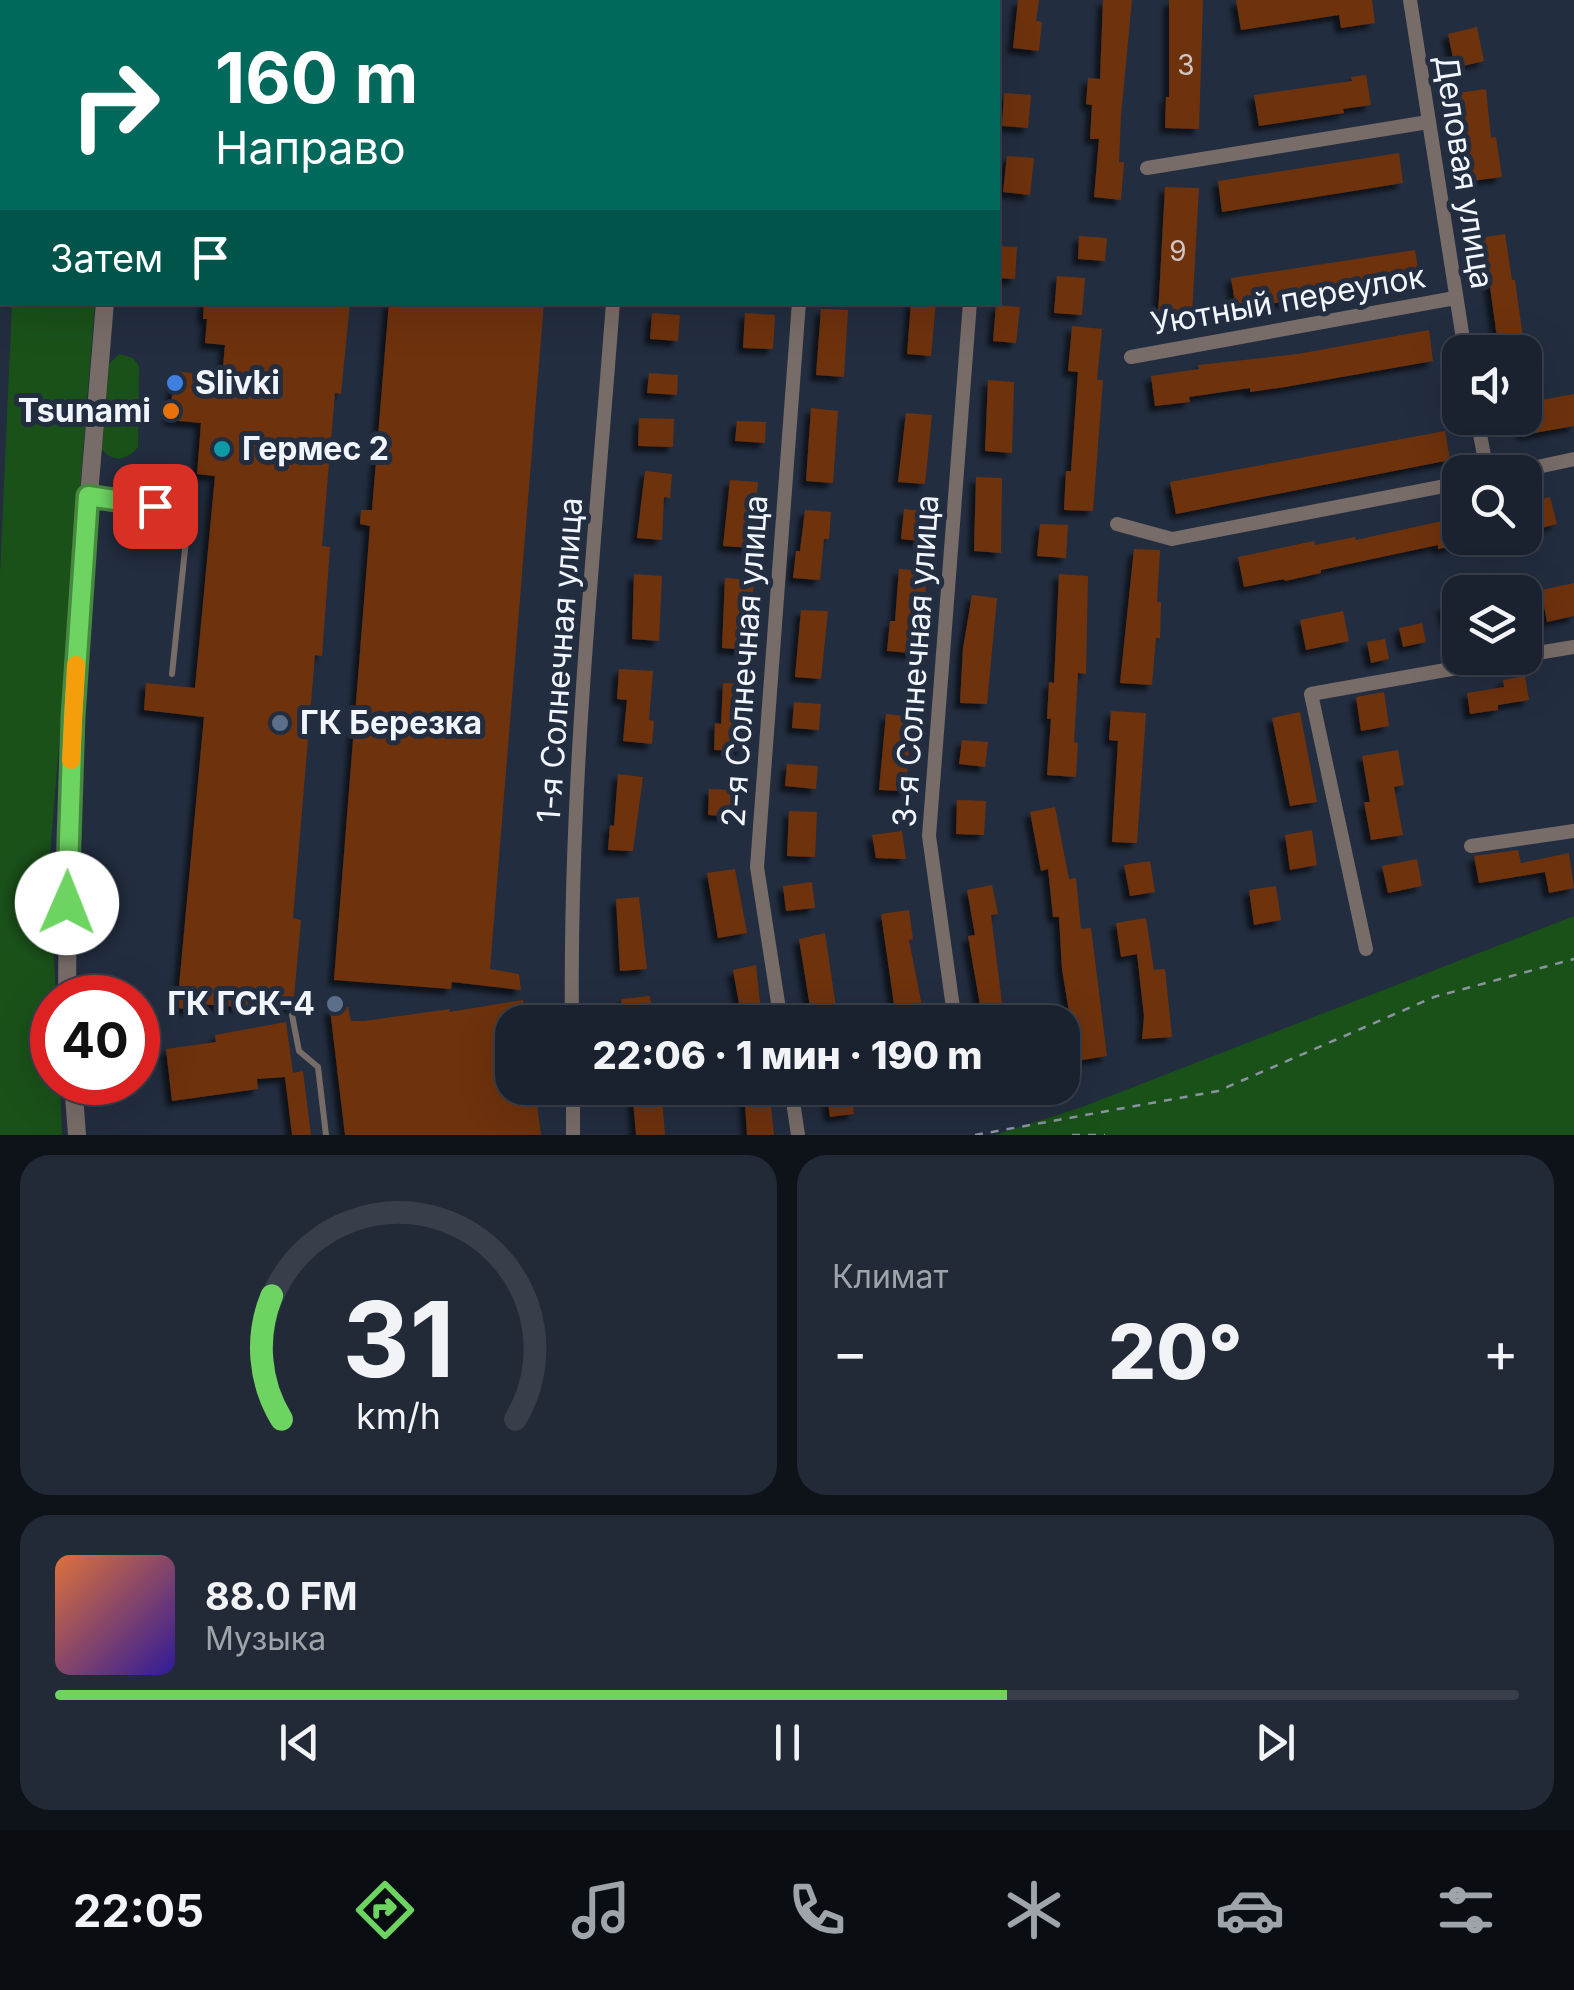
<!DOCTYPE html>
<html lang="ru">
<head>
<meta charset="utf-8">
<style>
	:root { --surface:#1a222f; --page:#232a37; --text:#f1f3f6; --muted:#9fa4aa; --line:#383f4b; --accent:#6dd361 }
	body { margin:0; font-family:Inter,sans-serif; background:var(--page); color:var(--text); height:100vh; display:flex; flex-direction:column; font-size:38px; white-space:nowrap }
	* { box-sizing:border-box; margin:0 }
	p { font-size:32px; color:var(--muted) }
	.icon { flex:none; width:55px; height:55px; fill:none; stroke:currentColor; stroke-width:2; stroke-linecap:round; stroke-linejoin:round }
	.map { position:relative; height:1135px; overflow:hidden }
	.panel { display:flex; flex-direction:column; gap:20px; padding:20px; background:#0e131a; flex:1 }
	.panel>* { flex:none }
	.guide { position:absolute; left:0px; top:0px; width:1000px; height:305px; box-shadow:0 10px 40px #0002,0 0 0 2px var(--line); background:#00695c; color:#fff; overflow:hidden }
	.controls { position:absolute; left:1442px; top:335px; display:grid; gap:20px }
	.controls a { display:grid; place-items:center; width:100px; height:100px; border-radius:20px; background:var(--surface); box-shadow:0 10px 40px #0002,0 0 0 2px var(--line); font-size:50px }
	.speed { position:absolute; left:30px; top:975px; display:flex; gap:20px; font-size:50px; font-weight:700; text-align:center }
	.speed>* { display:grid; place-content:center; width:130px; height:130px; border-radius:50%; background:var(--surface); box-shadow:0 10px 40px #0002,0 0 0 2px var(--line); line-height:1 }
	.speed .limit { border:15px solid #d22; background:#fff; color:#111 }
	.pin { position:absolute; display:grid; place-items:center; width:85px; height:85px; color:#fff; margin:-42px; border-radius:20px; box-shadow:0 5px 15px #0006 }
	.me { position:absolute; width:110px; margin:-55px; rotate:1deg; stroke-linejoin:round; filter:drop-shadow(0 0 8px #0008) }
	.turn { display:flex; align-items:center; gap:35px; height:210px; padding:0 50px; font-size:45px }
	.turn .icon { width:130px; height:130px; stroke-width:2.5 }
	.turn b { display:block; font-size:70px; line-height:85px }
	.then { display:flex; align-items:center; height:95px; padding:0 50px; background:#0003; gap:20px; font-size:38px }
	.big { font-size:75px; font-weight:800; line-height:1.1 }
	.panel .widget { flex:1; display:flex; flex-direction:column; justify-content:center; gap:15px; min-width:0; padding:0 35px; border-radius:30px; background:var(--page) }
	.panel .dial { align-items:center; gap:0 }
	.dial svg { height:260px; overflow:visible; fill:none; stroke:var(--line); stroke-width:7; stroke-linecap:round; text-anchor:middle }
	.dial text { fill:var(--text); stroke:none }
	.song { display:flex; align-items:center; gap:30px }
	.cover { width:120px; height:120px; border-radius:15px; background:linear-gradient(135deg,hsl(20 70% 55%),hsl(250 70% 35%)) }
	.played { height:10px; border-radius:5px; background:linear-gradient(90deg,var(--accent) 65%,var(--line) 65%) }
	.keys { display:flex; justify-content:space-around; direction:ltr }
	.heat { display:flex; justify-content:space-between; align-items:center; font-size:55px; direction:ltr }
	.panel .tiles { flex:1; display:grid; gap:20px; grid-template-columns:1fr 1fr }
	.widget:last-child { grid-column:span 2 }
	.trip { position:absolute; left:495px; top:1005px; width:585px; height:100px; border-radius:30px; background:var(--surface); box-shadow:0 10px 40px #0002,0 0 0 2px var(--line); font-weight:800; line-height:100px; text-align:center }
	.dock { display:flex; height:160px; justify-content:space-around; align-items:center; background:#0a0e13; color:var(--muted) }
	.dock .icon { width:70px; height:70px }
	.dock .current { color:var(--accent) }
	.dock b { font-size:45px; color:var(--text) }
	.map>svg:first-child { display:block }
	.green { fill:#1a5119 }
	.building { fill:#6e320f; filter:url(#shadow) }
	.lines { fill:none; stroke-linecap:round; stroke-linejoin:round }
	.path { stroke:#8b93a0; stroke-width:2.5; stroke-dasharray:8 8; stroke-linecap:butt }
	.service { stroke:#786c68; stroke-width:6 }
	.minor { stroke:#786c68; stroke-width:14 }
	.tertiary { stroke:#786c68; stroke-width:18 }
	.route-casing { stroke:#47893f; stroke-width:25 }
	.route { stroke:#6dd361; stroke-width:18 }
	.slow { stroke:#f59e0b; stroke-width:18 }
	.shop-dot { fill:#3f7fe0; stroke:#222d3f; stroke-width:4 }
	.food-dot { fill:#e8710a; stroke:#222d3f; stroke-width:4 }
	.culture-dot { fill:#0f9aa8; stroke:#222d3f; stroke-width:4 }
	.service-dot { fill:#5c6f8a; stroke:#222d3f; stroke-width:4 }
	.labels { text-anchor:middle; stroke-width:10; stroke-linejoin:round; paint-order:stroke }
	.number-label { font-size:28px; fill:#d0c4c2 }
	.street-label { font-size:32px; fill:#f1f5fd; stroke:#222d3f }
	.poi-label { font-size:32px; font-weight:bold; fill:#f1f5fd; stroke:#222d3f; text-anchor:start }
</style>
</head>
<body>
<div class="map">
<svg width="1574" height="1135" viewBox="0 0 1574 1135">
	<defs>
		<filter id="shadow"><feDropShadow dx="-5.5" dy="5.5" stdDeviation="2.5" flood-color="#0009"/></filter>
	</defs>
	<rect width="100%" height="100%" fill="#222d3f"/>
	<!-- green -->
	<path class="green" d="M 12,303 L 95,303 L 49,867 L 56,997 L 52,998 L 52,1082 L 60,1083 L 62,1135 L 0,1135 L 0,575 Z
		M 119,354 L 133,358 L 139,366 L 138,447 C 128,460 114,463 102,450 L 109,364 Z
		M 1574,916 L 1574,1135 L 995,1135 L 1082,1107 Z"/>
	<!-- building -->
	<path class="building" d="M 1018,0 L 1039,0 L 1036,21 L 1042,22 L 1039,51 L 1013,48 Z
		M 1103,0 L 1132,0 L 1121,115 L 1119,162 L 1124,162 L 1121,200 L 1094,197 L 1099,139 L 1090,139 L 1092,105 L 1086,104 L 1088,78 L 1100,79 Z
		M 1169,0 L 1203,0 L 1199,129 L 1165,128 L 1166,97 L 1169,97 Z
		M 1236,0 L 1372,0 L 1375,23 L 1341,28 L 1339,15 L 1241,30 Z
		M 1477,27 L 1484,61 L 1455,68 L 1448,34 Z
		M 1366,75 L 1371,105 L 1343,109 L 1344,113 L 1259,126 L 1254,95 L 1352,81 L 1351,77 Z
		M 1486,89 L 1491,138 L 1496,137 L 1502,177 L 1464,182 L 1457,93 Z
		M 1004,93 L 1031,95 L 1028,128 L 1002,126 Z
		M 1399,153 L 1403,183 L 1222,212 L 1218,181 Z
		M 1007,156 L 1034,158 L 1030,195 L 1003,192 Z
		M 1165,187 L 1199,188 L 1192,316 L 1158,316 Z
		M 1505,234 L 1512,280 L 1515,280 L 1525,352 L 1499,352 L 1487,265 L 1484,265 L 1480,238 Z
		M 1079,236 L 1107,238 L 1105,261 L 1078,259 Z
		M 998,246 L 1017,247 L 1015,279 L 998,278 Z
		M 1415,250 L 1420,281 L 1236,309 L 1231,278 Z
		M 1057,276 L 1085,278 L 1082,315 L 1054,313 Z
		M 204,302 L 350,302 L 341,394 L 335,393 L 322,546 L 330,547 L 322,656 L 315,655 L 293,918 L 301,920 L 293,1008 L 286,1008 L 286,1010 L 197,1004 L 196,1010 L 177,1008 L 204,717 L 144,710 L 146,683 L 195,688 L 215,476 L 197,474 L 201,423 L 169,420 L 175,371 L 222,377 L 225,345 L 205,343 L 207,319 L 203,319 Z
		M 389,302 L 544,302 L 490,969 L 519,974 L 521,990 L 452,982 L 451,989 L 334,980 L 370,526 L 360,524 L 361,510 L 372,510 Z
		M 911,302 L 936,302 L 931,356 L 907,354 Z
		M 996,305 L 1020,307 L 1016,343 L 993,341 Z
		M 821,309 L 848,310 L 844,377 L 816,375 Z
		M 652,313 L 680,315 L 678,341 L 650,339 Z
		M 745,313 L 775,315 L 773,349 L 743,348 Z
		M 1072,326 L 1102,329 L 1097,380 L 1103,380 L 1093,511 L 1064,510 L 1066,471 L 1071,471 L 1078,372 L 1068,371 Z
		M 1429,330 L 1433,361 L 1285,387 L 1250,392 L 1250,388 L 1189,397 L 1190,402 L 1155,406 L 1151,376 L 1199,369 L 1198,365 L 1298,354 Z
		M 649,373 L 678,375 L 677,395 L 647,393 Z
		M 988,380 L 1014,382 L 1012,453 L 985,451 Z
		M 1574,394 L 1574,426 L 1523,435 L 1520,418 L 1525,418 L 1525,403 Z
		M 811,408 L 838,411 L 833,483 L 806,481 Z
		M 906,413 L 932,415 L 925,484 L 898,482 Z
		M 639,418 L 674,419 L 673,447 L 638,446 Z
		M 737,421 L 766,422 L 765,443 L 735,441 Z
		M 1445,431 L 1450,460 L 1176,514 L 1170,482 Z
		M 645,471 L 672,474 L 670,498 L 664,497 L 662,540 L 637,538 Z
		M 976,477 L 1002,478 L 1001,553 L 974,551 Z
		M 730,480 L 758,482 L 752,548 L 723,546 Z
		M 1550,497 L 1557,524 L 1534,530 L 1527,502 Z
		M 904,509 L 931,512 L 928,542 L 901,539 Z
		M 805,510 L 831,512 L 829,539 L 824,539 L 820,580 L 793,578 L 796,551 L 800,551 Z
		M 1460,517 L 1460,545 L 1438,549 L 1438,545 L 1321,570 L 1321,573 L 1285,581 L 1284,579 L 1244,587 L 1238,557 L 1314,541 L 1315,545 L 1355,537 L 1356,540 Z
		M 1040,524 L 1068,525 L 1066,558 L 1037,556 Z
		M 1134,549 L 1160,550 L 1157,602 L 1161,602 L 1160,638 L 1156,638 L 1152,685 L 1120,683 Z
		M 899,569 L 927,571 L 921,654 L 887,651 L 890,621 L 895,621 Z
		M 634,574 L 662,576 L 659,641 L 632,639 Z
		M 1059,574 L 1088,576 L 1086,674 L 1078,673 L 1074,742 L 1078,743 L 1076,777 L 1047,775 L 1051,719 L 1047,719 L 1049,682 L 1054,683 Z
		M 725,578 L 754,580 L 750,650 L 722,648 Z
		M 1574,583 L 1574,616 L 1547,622 L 1541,590 Z
		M 972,595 L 997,598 L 987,704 L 960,703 L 963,648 Z
		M 1460,603 L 1460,622 L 1446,625 L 1442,606 Z
		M 801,610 L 828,611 L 821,679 L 795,677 Z
		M 1343,611 L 1349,641 L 1306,650 L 1300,620 Z
		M 1422,623 L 1426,642 L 1403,647 L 1399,628 Z
		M 1385,639 L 1389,659 L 1371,663 L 1367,642 Z
		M 619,669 L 653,671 L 649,720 L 654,721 L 652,744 L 623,741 L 627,700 L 617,699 Z
		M 1525,676 L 1529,700 L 1498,705 L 1498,710 L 1470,714 L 1467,693 L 1504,687 L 1503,680 Z
		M 723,683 L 750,684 L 749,711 L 743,710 L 742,751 L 714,750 L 715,723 L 721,724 Z
		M 1384,692 L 1389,726 L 1361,731 L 1356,697 Z
		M 794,702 L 821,704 L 819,730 L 792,728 Z
		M 1111,711 L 1146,713 L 1137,843 L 1112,842 L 1118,741 L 1109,740 Z
		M 1300,712 L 1317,802 L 1290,806 L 1272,718 Z
		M 886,714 L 911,717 L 906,791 L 879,790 Z
		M 962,740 L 988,742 L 985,767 L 959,764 Z
		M 1398,750 L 1404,785 L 1394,787 L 1403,835 L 1371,840 L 1364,802 L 1370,802 L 1362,756 Z
		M 787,764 L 818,766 L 816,789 L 785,786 Z
		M 618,774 L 643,777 L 633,851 L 608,850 L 610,825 L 614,826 Z
		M 709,789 L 737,790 L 736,817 L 708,815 Z
		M 957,800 L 986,801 L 984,835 L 956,834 Z
		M 1055,807 L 1069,879 L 1076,878 L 1081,929 L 1091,928 L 1107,1056 L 1077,1061 L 1062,969 L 1059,917 L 1053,917 L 1048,869 L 1041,871 L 1030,812 Z
		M 789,811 L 817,812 L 815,857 L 787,856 Z
		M 1312,830 L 1317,865 L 1290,870 L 1285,835 Z
		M 902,831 L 906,859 L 876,858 L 872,835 Z
		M 1518,850 L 1521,863 L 1569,853 L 1574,888 L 1549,893 L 1545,872 L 1479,883 L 1474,856 Z
		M 1417,859 L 1422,886 L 1388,893 L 1382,866 Z
		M 1150,861 L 1155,892 L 1130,896 L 1124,865 Z
		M 735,869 L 747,933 L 718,938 L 707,873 Z
		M 812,882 L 815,908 L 786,911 L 783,886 Z
		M 992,885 L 998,914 L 991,915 L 1004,1019 L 983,1022 L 968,936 L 975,935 L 967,890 Z
		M 1276,886 L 1281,920 L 1254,925 L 1249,890 Z
		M 639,897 L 647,969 L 620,971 L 616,899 Z
		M 909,910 L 913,939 L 909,940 L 922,1006 L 926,1005 L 930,1022 L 897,1022 L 895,1011 L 881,914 Z
		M 1146,918 L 1154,970 L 1165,969 L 1172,1037 L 1142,1039 L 1144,1016 L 1137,954 L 1121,957 L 1116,923 Z
		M 825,933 L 837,1014 L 812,1019 L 799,939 Z
		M 756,965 L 762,1022 L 731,1022 L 729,1011 L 740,1009 L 733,970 Z
		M 650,996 L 653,1020 L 624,1022 L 621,999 Z
		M 523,1000 L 526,1022 L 512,1022 L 512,1088 L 535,1088 L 541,1135 L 345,1135 L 330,1009 L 348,1007 L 351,1021 L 364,1021 L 450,1009 L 449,1012 Z
		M 286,1022 L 293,1073 L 303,1071 L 311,1135 L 292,1135 L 285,1077 L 257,1079 L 258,1089 L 172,1101 L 166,1049 L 216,1042 L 215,1035 Z
		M 744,1088 L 769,1088 L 774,1135 L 747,1135 Z
		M 851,1091 L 854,1114 L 830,1117 L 827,1095 Z
		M 662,1099 L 665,1135 L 636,1135 L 633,1100 Z"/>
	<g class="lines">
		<!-- path -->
		<path class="path" d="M 975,1135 L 1218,1091 L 1434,997 L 1574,959
			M 1072,1135 L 1105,1135"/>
		<!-- service -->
		<path class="service" d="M 90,497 L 189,511 L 172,674
			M 292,1015 L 299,1051 L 318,1067 L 326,1135"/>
		<!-- minor -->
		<path class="minor" d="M 615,0 L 615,2
			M 1410,0 L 1465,352
			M 23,2 L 24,0
			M 821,2 L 821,0
			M 994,2 L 994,0
			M 1147,168 L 1428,122
			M 0,229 L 2,194
			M 1131,357 L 1455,298
			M 1477,418 L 1487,472
			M 1514,472 L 1574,459
			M 1117,524 L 1172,539 L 1460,483
			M 1525,655 L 1574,647
			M 1471,846 L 1574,831
			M 1366,949 L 1311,694 L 1513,658
			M 572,1022 C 569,782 595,542 613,302
			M 781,1022 L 757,867 L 799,302
			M 955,1022 L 929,836 L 970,302
			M 573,1088 L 573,1135
			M 791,1088 L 798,1135
			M 964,1088 L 966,1096"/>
		<!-- tertiary -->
		<path class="tertiary" d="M 134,2 L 134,0
			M 67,998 L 68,868 L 76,652 L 105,302
			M 73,1082 L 77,1135"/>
	</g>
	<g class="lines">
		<defs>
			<path id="route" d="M 67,903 L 73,717 L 88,496 L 155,506"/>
		</defs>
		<!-- route casing -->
		<use href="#route" class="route-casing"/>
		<!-- route -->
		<use href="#route" class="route"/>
		<!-- slow -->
		<path class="slow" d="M 71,760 L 76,665"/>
	</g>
	<!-- markers -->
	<circle class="shop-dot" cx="175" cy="383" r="10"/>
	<circle class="food-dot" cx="171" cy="411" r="10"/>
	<circle class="culture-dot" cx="222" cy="449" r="10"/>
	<g class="service-dot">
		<circle cx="280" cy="723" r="10"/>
		<circle cx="335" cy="1004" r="10"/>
	</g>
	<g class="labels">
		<!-- number labels -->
		<g class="number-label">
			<text x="1186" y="75">3</text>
			<text x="1178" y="261">9</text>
		</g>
		<!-- street labels -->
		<g class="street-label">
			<text transform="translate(1464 172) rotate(81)" y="11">Деловая улица</text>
			<text transform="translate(1288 300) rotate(-10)" y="11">Уютный переулок</text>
			<text transform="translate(560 660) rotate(-86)" y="11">1-я Солнечная улица</text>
			<text transform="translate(745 661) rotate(-86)" y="11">2-я Солнечная улица</text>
			<text transform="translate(916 661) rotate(-86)" y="11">3-я Солнечная улица</text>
		</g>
		<!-- poi labels -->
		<g class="poi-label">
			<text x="195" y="394">Slivki</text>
			<text x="151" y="422" text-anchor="end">Tsunami</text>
			<text x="242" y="460">Гермес 2</text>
			<text x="300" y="734">ГК Березка</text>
			<text x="315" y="1015" text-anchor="end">ГК ГСК-4</text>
		</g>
	</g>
</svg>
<div class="controls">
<a><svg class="icon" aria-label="sound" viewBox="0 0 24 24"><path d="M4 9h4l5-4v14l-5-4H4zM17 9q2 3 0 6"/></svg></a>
<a><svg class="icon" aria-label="search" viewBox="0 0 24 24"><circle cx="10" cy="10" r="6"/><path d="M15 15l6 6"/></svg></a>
<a><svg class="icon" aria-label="layers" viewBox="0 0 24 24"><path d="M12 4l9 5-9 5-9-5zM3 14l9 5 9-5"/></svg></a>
</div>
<div class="speed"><div class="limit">40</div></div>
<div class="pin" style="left:155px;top:506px;background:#d93025"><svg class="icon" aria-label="arrive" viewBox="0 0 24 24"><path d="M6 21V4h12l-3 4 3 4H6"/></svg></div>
<svg class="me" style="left:67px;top:903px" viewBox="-20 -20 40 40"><circle r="19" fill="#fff"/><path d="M0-13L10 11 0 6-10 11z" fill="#6dd361"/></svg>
<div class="trip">22:06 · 1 мин · 190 m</div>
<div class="guide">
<div class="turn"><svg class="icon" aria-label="right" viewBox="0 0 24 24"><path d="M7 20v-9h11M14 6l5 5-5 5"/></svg><div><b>160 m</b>Направо</div></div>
<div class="then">Затем<svg class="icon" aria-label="arrive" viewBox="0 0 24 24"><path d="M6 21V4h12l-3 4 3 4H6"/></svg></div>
</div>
</div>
<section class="panel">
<div class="tiles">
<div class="widget dial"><svg viewBox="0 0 100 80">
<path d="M14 69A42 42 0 1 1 86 69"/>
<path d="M14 69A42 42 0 0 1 11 31" stroke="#6dd361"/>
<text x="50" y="56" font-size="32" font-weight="700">31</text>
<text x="50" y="72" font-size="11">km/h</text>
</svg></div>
<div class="widget"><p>Климат</p>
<div class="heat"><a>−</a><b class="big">20°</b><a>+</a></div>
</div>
<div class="widget">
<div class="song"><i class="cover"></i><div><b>88.0 FM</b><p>Музыка</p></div></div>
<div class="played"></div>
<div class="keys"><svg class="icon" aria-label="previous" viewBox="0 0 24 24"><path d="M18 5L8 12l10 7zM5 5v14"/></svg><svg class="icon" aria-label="pause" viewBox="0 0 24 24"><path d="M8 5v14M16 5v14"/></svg><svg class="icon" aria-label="next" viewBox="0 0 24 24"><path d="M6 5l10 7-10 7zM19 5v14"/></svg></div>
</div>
</div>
</section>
<nav class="dock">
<b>22:05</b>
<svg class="icon current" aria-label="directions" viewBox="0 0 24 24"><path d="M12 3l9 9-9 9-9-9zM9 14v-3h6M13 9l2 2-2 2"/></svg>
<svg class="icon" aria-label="music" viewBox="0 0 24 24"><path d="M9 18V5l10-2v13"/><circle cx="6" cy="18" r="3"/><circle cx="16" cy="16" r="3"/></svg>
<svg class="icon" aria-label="phone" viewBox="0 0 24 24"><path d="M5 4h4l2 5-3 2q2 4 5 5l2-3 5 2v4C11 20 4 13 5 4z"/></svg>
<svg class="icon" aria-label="climate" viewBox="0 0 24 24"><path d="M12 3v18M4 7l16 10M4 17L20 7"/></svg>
<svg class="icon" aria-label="car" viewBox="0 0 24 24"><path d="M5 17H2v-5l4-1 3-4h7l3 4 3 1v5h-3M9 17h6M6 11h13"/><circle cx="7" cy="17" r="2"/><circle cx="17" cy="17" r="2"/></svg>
<svg class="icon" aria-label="filters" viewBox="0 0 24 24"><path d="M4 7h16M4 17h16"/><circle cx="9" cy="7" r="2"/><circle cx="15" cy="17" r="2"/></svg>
</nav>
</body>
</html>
